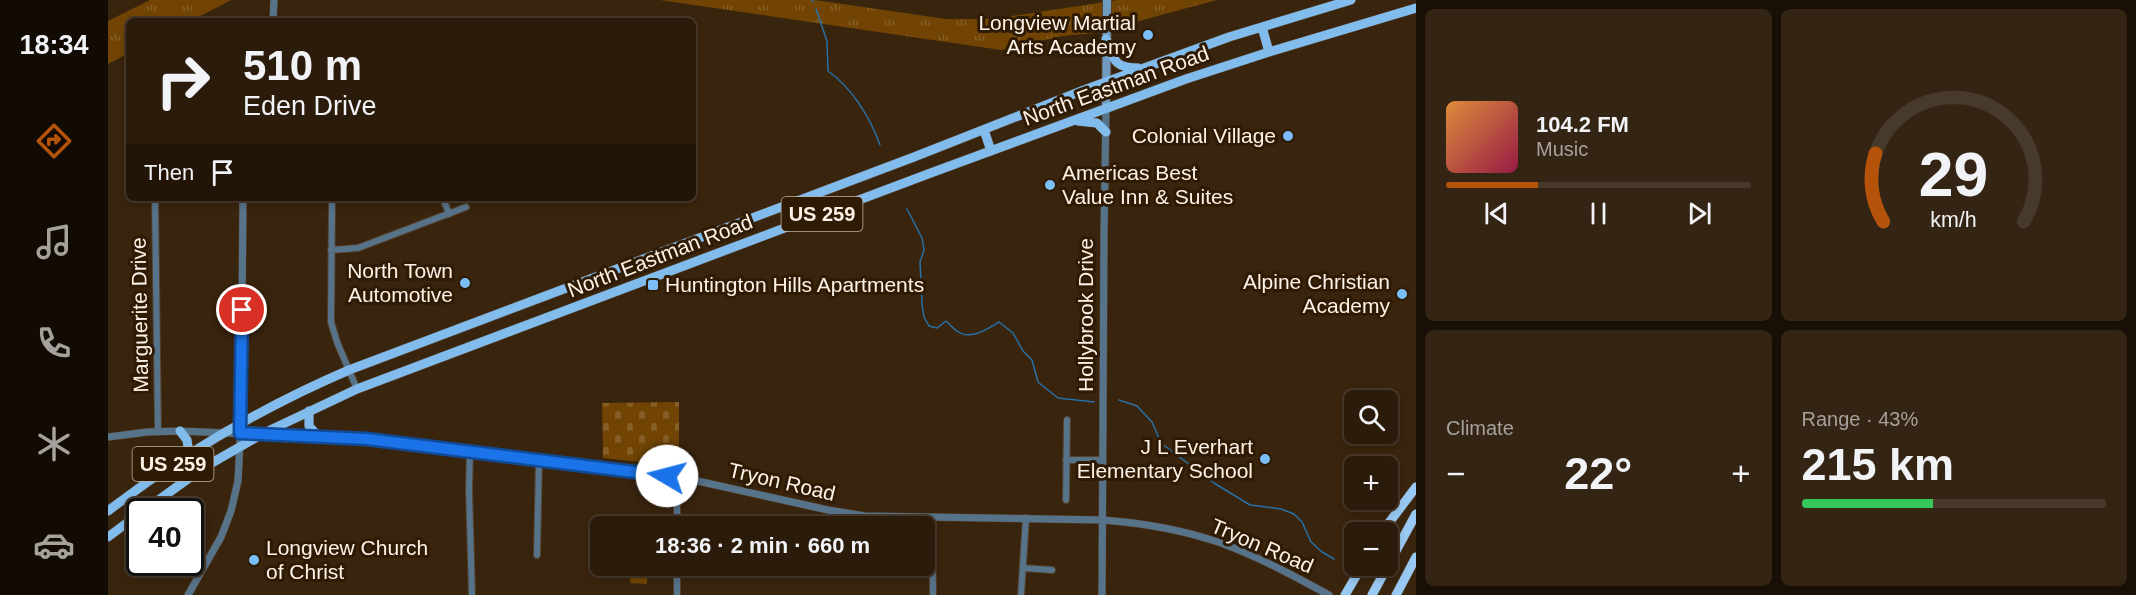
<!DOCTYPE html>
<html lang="en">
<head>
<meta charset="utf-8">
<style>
	:root { --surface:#2b1b0a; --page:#332413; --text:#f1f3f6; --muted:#a6a19c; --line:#47392b; --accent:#b45309 }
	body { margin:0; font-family:Arial,sans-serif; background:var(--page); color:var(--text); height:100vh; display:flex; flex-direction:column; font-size:22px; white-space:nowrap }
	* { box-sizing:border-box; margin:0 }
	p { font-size:20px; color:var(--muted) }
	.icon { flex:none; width:33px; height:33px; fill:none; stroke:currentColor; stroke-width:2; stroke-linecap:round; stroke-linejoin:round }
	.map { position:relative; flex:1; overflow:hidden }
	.sheet { display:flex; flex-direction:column; gap:9px; padding:9px; background:#180f06; width:720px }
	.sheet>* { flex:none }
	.hud { position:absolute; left:18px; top:18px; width:570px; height:183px; border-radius:9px; box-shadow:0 3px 9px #0003,0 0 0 2px var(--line); background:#2b1b0a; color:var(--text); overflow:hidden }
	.fabs { position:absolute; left:1236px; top:390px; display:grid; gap:12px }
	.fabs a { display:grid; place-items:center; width:54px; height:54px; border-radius:9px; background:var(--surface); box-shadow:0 3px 9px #0003,0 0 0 2px var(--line); font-size:30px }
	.speed { position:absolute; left:18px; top:498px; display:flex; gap:12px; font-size:30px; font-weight:700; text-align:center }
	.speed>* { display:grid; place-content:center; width:78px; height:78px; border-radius:50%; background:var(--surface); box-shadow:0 3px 9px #0003,0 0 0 2px var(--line); line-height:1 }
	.speed .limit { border:3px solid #111; border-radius:9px; background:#fff; color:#111 }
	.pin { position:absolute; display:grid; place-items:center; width:51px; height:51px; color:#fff; margin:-26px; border:3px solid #fff; border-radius:50%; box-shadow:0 2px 6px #0007 }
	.me { position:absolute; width:66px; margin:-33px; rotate:278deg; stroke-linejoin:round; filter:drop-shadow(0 0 4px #0008) }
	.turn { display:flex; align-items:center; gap:21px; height:126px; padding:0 18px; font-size:27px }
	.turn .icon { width:78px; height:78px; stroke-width:2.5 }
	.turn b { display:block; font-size:42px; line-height:51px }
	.then { display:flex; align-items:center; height:57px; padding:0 18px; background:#0003; gap:12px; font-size:22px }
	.big { font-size:45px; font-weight:800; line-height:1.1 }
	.sheet .card { flex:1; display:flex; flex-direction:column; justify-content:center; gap:9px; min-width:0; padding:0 21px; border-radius:9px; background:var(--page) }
	.sheet .dial { align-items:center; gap:0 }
	.dial svg { height:156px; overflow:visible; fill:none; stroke:var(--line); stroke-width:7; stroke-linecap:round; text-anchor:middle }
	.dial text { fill:var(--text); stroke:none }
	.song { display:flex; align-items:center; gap:18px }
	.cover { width:72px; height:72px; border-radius:9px; background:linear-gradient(135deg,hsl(30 70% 55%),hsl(340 70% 35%)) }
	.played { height:6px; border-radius:3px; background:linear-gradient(90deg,var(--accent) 30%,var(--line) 30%) }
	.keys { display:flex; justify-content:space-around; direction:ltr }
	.heat { display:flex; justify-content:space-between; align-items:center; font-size:33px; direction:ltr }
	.charge { height:9px; border-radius:4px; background:linear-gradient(90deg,#34c759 43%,var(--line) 0) }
	.sheet .tiles { flex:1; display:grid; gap:9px; grid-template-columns:repeat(2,1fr) }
	.trip { position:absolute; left:482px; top:516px; width:345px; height:60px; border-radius:9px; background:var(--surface); box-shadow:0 3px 9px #0003,0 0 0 2px var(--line); font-weight:800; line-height:60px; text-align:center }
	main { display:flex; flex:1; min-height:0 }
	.tabs { display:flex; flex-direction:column; width:108px; justify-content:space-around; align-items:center; background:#110b04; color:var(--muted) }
	.tabs .icon { width:42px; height:42px }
	.tabs .current { color:var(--accent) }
	.tabs b { font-size:27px; color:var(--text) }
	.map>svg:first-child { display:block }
	.cemetery { fill:url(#cemetery-stones) }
	.park { fill:url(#park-tufts) }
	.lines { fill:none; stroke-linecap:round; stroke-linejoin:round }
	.stream { stroke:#2870a5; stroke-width:1.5 }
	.minor-casing { stroke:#54412c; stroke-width:8 }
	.tertiary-casing { stroke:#54412c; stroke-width:8 }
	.secondary-casing { stroke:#54412c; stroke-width:10 }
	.primary-casing { stroke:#54412c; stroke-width:10 }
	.trunk-casing { stroke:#54412c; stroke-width:10 }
	.minor { stroke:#57738a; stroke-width:6 }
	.tertiary { stroke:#57738a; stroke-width:7 }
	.secondary { stroke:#709cc2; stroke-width:8 }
	.primary { stroke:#82bced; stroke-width:9 }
	.trunk { stroke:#98c9f3; stroke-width:9 }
	.route-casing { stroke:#114b97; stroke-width:15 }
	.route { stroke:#1a73e8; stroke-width:10 }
	.poi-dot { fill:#7abff8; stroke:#2f1b04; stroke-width:2 }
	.labels { text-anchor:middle; stroke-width:6; stroke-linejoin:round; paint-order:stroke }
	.shield { fill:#2f1b04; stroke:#bfb2a3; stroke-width:1.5 }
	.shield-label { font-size:20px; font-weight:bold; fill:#fdf2e7 }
	.poi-label { font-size:21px; fill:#fdf2e7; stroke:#2f1b04; text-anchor:end }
	.street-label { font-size:21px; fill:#fdf2e7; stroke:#2f1b04 }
</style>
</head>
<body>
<main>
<nav class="tabs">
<b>18:34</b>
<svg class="icon current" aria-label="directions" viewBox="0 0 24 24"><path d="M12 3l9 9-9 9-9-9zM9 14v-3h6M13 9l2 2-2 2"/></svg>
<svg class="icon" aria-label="music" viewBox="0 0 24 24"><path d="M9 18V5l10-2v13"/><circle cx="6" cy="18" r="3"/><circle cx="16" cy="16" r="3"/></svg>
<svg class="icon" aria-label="phone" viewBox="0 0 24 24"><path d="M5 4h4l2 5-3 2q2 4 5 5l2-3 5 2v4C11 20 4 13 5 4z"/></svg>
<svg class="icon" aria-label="climate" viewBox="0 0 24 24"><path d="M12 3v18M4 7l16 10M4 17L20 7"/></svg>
<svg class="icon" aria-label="car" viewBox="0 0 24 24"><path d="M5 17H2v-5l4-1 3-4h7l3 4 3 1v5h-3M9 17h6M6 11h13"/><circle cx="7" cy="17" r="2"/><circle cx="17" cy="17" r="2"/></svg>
</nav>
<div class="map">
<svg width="1308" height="595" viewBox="0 0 1308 595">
	<defs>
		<pattern id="cemetery-stones" width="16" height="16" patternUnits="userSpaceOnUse" patternTransform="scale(1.5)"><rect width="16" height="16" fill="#714403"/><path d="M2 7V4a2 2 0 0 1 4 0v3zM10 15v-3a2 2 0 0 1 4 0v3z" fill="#865f28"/></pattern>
		<pattern id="park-tufts" width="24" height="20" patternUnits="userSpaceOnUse" patternTransform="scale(1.5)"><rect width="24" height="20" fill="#714403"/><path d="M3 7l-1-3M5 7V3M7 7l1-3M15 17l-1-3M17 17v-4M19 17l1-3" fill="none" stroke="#865f28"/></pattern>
	</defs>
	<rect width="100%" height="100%" fill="#39240d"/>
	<!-- cemetery -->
	<path class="cemetery" d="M 571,402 L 571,466 L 495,458 L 494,403 Z"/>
	<!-- park -->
	<path class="park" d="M 42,0 L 123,0 L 83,21 L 21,21 L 21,53 L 0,64 L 0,21 Z
		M 552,0 L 707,0 L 838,19 L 884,19 L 1010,0 L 1109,0 L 986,33 L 955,36 L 893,50 Z
		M 523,566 L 539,566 L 539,584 L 522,583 Z"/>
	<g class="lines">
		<!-- stream -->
		<path class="stream" d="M 704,0 L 705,2
			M 708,9 L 719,41 L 720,71 C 744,88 762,117 772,145
			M 799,209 L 814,238 L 816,250 L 812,262 L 814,304 L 816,317 L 821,326 L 829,328 L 838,321 C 842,324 844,328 849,331 C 862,341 879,329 891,322 L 905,333 L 915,351 L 924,360 L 930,382 L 950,398 L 986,402
			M 1011,400 L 1029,406 L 1044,422 L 1053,443 L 1106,483 L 1142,505 L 1173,509 L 1186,514 L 1194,522 L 1203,542 L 1214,552 L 1226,559"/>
		<defs>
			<path id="minor" d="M 47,198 L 50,431
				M 224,198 L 223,322 L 229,342 L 249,389
				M 335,198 L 341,214
				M 223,250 L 250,248 L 358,207
				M 362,451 L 361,490 L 364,595
				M 958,460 L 995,460
				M 958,500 L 959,420
				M 824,517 L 825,595
				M 569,526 L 569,478
				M 429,555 L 431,460
				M 915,568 L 944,570
				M 569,595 L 569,566
				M 913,595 L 918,518"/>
			<path id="tertiary" d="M 165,21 L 166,0
				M 0,437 L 39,432 L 72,431 L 259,439 L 585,480 L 720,510 L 757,516 L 995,520 C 1035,523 1075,530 1113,543 C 1151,557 1186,576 1221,595
				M 80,595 L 113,537 L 123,511 L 130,481 L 133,423 L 135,198
				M 994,595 L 996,233 L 998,109"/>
			<path id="secondary" d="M 998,109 L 999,0"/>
			<path id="primary" d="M 1154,27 L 1161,52
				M 998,39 C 1006,60 1006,68 1030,68
				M 970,121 L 989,123 L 998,132
				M 876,130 L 883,151
				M 201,411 L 201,426 L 209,435
				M 72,431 L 79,440 L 81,454
				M 0,511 C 74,454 155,407 241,370 L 806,157 L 976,90 L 1121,37 L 1243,0
				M 34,512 L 95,468 L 156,433 L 249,389 L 820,174 L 1078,79 L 1161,52 L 1308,8
				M 0,537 L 32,513"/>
			<path id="trunk" d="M 1274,532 L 1308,487
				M 1237,595 L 1254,566
				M 1264,595 L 1308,514
				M 1288,595 L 1308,557"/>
		</defs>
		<!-- minor casing -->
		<use href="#minor" class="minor-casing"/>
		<!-- tertiary casing -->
		<use href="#tertiary" class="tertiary-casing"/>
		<!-- secondary casing -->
		<use href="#secondary" class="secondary-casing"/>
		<!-- primary casing -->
		<use href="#primary" class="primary-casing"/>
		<!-- trunk casing -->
		<use href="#trunk" class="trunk-casing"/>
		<!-- minor -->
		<use href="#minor" class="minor"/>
		<!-- tertiary -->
		<use href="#tertiary" class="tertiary"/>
		<!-- secondary -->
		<use href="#secondary" class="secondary"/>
		<!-- primary -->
		<use href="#primary" class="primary"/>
		<!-- trunk -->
		<use href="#trunk" class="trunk"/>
	</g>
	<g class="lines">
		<defs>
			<path id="route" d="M 134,310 L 132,433 L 259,439 L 559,476"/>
		</defs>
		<!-- route casing -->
		<use href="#route" class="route-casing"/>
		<!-- route -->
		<use href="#route" class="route"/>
	</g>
	<!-- markers -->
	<g class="poi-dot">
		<circle cx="1040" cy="35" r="6"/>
		<circle cx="1180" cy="136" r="6"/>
		<circle cx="942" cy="185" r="6"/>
		<circle cx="357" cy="283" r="6"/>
		<rect x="539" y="279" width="12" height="12" rx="3"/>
		<circle cx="1294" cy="294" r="6"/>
		<circle cx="1157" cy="459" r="6"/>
		<circle cx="146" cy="560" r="6"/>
	</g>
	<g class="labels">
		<!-- shield labels -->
		<g class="shield">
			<rect x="673.5" y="197" width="81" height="34" rx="4.5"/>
			<rect x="24.5" y="447" width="81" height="34" rx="4.5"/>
		</g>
		<g class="shield-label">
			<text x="714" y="221">US 259</text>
			<text x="65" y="471">US 259</text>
		</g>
		<!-- poi labels -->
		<g class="poi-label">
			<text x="1028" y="30">Longview Martial<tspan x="1028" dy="24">Arts Academy</tspan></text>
			<text x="1168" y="143">Colonial Village</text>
			<text x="954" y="180" text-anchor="start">Americas Best<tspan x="954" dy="24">Value Inn &amp; Suites</tspan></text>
			<text x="345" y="278">North Town<tspan x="345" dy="24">Automotive</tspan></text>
			<text x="1282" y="289">Alpine Christian<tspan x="1282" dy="24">Academy</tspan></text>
			<text x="557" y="292" text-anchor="start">Huntington Hills Apartments</text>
			<text x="1145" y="454">J L Everhart<tspan x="1145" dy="24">Elementary School</tspan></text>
			<text x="158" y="555" text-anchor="start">Longview Church<tspan x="158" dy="24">of Christ</tspan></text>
		</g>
		<!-- street labels -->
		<g class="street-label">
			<text transform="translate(1008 86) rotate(-20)" y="7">North Eastman Road</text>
			<text transform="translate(552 256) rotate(-21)" y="7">North Eastman Road</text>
			<text transform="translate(32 315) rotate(-91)" y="7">Marguerite Drive</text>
			<text transform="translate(978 315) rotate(-90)" y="7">Hollybrook Drive</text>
			<text transform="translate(674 482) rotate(13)" y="7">Tryon Road</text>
			<text transform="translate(1154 546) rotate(23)" y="7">Tryon Road</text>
		</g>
	</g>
</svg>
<div class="fabs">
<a><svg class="icon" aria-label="search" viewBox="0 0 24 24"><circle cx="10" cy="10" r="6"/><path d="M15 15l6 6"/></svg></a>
<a>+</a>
<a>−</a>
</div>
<div class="speed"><div class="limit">40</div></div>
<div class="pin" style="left:134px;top:310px;background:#d93025"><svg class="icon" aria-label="arrive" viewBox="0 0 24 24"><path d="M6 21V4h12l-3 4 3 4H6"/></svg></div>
<svg class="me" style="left:559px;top:476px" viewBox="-20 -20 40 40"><circle r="19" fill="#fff"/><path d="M0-13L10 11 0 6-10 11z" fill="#1a73e8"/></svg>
<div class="trip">18:36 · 2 min · 660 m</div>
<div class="hud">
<div class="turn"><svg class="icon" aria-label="right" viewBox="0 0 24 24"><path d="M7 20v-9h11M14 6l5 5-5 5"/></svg><div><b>510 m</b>Eden Drive</div></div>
<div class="then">Then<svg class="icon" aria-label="arrive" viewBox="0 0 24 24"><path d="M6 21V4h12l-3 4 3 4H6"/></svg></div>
</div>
</div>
<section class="sheet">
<div class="tiles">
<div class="card">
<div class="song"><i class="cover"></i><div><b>104.2 FM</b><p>Music</p></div></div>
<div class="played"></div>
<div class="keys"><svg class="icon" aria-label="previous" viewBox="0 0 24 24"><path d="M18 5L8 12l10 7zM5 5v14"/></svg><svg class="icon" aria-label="pause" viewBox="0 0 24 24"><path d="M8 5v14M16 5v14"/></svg><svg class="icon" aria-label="next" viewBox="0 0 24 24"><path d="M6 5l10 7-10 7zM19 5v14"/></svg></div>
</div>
<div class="card dial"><svg viewBox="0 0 100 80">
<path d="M14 69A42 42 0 1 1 86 69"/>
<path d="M14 69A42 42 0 0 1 10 34" stroke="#b45309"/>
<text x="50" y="56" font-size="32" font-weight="700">29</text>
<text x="50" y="72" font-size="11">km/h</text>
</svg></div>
<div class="card"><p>Climate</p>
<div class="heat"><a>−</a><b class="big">22°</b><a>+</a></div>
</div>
<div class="card"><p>Range · 43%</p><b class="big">215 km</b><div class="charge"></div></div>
</div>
</section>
</main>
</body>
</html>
